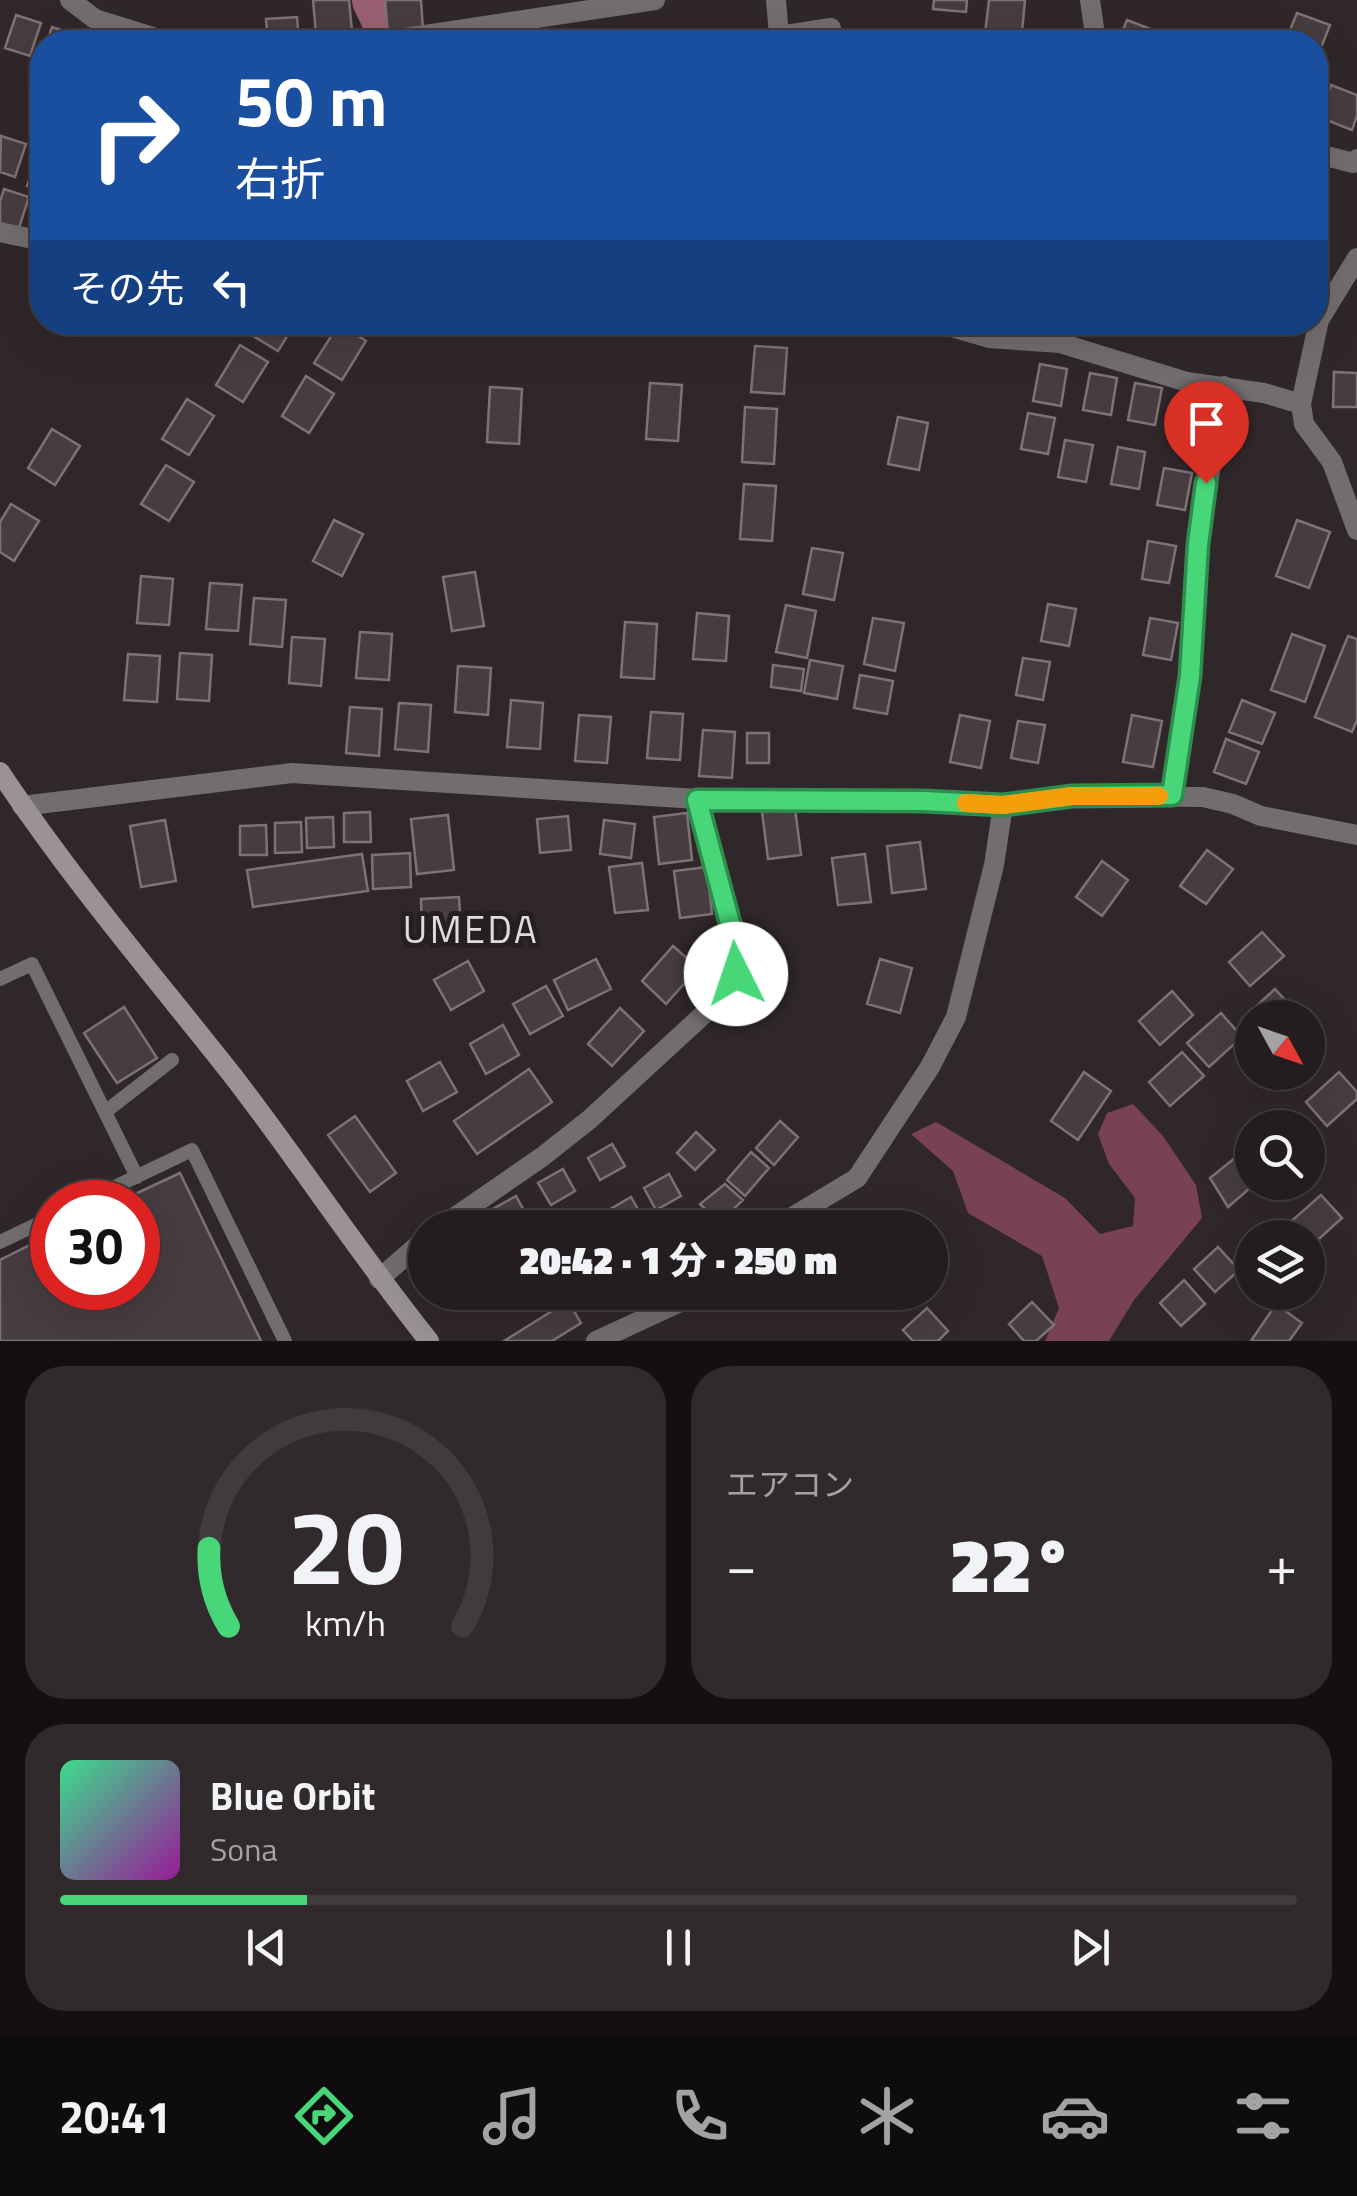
<!DOCTYPE html>
<html lang="ja">
<head>
<meta charset="utf-8">
<style>
	:root { --surface:#241d20; --page:#302a2d; --text:#f1f3f6; --muted:#a3a2a5; --line:#413b3e; --accent:#47d779 }
	body { margin:0; font-family:"Titillium Web","Noto Sans JP",sans-serif; background:var(--page); color:var(--text); height:100vh; display:flex; flex-direction:column; font-size:38px; white-space:nowrap }
	* { box-sizing:border-box; margin:0 }
	p { font-size:32px; color:var(--muted) }
	.icon { flex:none; width:55px; height:55px; fill:none; stroke:currentColor; stroke-width:2; stroke-linecap:round; stroke-linejoin:round }
	.map { position:relative; height:1341px; overflow:hidden }
	.side { display:flex; flex-direction:column; gap:25px; padding:25px; background:#141012; flex:1 }
	.side>* { flex:none }
	.banner { position:absolute; left:30px; top:30px; width:1298px; height:305px; border-radius:40px; box-shadow:0 10px 40px #0002,0 0 0 2px var(--line); background:#1a4fa0; color:#fff; overflow:hidden }
	.needle { width:65px; rotate:130deg }
	.tools { position:absolute; left:1235px; top:1000px; display:grid; gap:20px }
	.tools a { display:grid; place-items:center; width:90px; height:90px; border-radius:50%; background:var(--surface); box-shadow:0 10px 40px #0002,0 0 0 2px var(--line); font-size:50px }
	.speed { position:absolute; left:30px; top:1180px; display:flex; gap:20px; font-size:50px; font-weight:700; text-align:center }
	.speed>* { display:grid; place-content:center; width:130px; height:130px; border-radius:50%; background:var(--surface); box-shadow:0 10px 40px #0002,0 0 0 2px var(--line); line-height:1 }
	.speed .limit { border:15px solid #d22; background:#fff; color:#111 }
	.pin { position:absolute; display:grid; place-items:center; width:85px; height:85px; color:#fff; margin:-102px -42px; border-radius:50% 50% 50% 0; rotate:-45deg; box-shadow:0 0 10px #0007 }
	.pin .icon { rotate:45deg }
	.me { position:absolute; width:110px; margin:-55px; rotate:356deg; stroke-linejoin:round; filter:drop-shadow(0 0 8px #0008) }
	.turn { display:flex; align-items:center; gap:35px; height:210px; padding:0 40px; font-size:45px }
	.turn .icon { width:130px; height:130px; stroke-width:2.5 }
	.turn b { display:block; font-size:70px; line-height:85px }
	.then { display:flex; align-items:center; height:95px; padding:0 40px; background:#0003; gap:20px; font-size:38px }
	.big { font-size:75px; font-weight:800; line-height:1.1 }
	.side .widget { flex:1; display:flex; flex-direction:column; justify-content:center; gap:15px; min-width:0; padding:0 35px; border-radius:40px; background:var(--page) }
	.side .dial { align-items:center; gap:0 }
	.dial svg { height:260px; overflow:visible; fill:none; stroke:var(--line); stroke-width:7; stroke-linecap:round; text-anchor:middle }
	.dial text { fill:var(--text); stroke:none }
	.song { display:flex; align-items:center; gap:30px }
	.cover { width:120px; height:120px; border-radius:15px; background:linear-gradient(135deg,hsl(150 70% 55%),hsl(300 70% 35%)) }
	.played { height:10px; border-radius:5px; background:linear-gradient(90deg,var(--accent) 20%,var(--line) 20%) }
	.keys { display:flex; justify-content:space-around; direction:ltr }
	.heat { display:flex; justify-content:space-between; align-items:center; font-size:55px; direction:ltr }
	.side .tiles { flex:1; display:grid; gap:25px; grid-template-columns:1fr 1fr }
	.widget:last-child { grid-column:span 2 }
	.trip { position:absolute; left:408px; top:1210px; width:540px; height:100px; border-radius:50px; background:var(--surface); box-shadow:0 10px 40px #0002,0 0 0 2px var(--line); font-weight:800; line-height:100px; text-align:center }
	.tabs { display:flex; height:160px; justify-content:space-around; align-items:center; background:#0e0c0d; color:var(--muted) }
	.tabs .icon { width:70px; height:70px }
	.tabs .current { color:var(--accent) }
	.tabs b { font-size:45px; color:var(--text) }
	.map>svg:first-child { display:block }
	.forest { fill:#794252 }
	.lines { fill:none; stroke-linecap:round; stroke-linejoin:round }
	.river { stroke:#9a6071; stroke-width:48 }
	.building { fill:#473d40; stroke:#7d7274; stroke-width:2.5 }
	.lane { stroke:#726d6e; stroke-width:14 }
	.street { stroke:#726d6e; stroke-width:20 }
	.secondary { stroke:#9a9294; stroke-width:20 }
	.route-casing { stroke:#2e8c4f; stroke-width:25 }
	.route { stroke:#47d779; stroke-width:18 }
	.slow { stroke:#f59e0b; stroke-width:18 }
	.labels { text-anchor:middle; stroke-width:10; stroke-linejoin:round; paint-order:stroke }
	.neighbourhood-label { font-size:38px; letter-spacing:2.5px; fill:#e1dbdd; stroke:#261e20 }
</style>
</head>
<body>
<div class="map">
<svg width="1357" height="1341" viewBox="0 0 1357 1341">
	<rect width="100%" height="100%" fill="#30272a"/>
	<!-- forest -->
	<path class="forest" d="M 1133,1104 L 1163,1136 L 1196,1185 L 1202,1218 L 1134,1300 L 1109,1341 L 1045,1341 L 1059,1308 L 1042,1256 L 968,1213 L 953,1171 L 911,1134 L 936,1122 L 1065,1198 L 1100,1234 L 1133,1226 L 1135,1198 L 1109,1164 L 1098,1134 L 1107,1113 Z"/>
	<g class="lines">
		<!-- river -->
		<path class="river" d="M 376,0 L 396,42"/>
	</g>
	<!-- building -->
	<path class="building" d="M 313,0 L 349,0 L 352,31 L 316,34 Z
		M 385,0 L 421,0 L 423,30 L 388,34 Z
		M 934,0 L 967,0 L 966,12 L 933,9 Z
		M 989,0 L 1025,0 L 1021,42 L 984,42 Z
		M 1297,13 L 1330,25 L 1317,58 L 1315,42 L 1285,42 Z
		M 16,15 L 41,23 L 30,56 L 5,48 Z
		M 297,17 L 299,42 L 268,42 L 266,19 Z
		M 1127,20 L 1153,30 L 1148,42 L 1118,42 Z
		M 52,27 L 77,35 L 74,42 L 47,42 Z
		M 633,31 L 633,42 L 601,42 L 600,33 Z
		M 524,33 L 524,42 L 491,42 L 491,35 Z
		M 1331,85 L 1357,95 L 1357,116 L 1352,130 L 1319,117 Z
		M 1,136 L 26,144 L 15,177 L 0,172 Z
		M 38,153 L 42,154 L 42,191 L 27,186 Z
		M 4,189 L 29,197 L 18,231 L 0,226 L 0,202 Z
		M 258,322 L 296,322 L 278,351 L 250,334 Z
		M 339,324 L 366,341 L 342,380 L 314,363 Z
		M 240,345 L 268,362 L 243,402 L 216,385 Z
		M 755,346 L 787,348 L 784,394 L 751,392 Z
		M 1040,364 L 1067,369 L 1061,406 L 1033,401 Z
		M 1334,372 L 1357,373 L 1357,407 L 1333,407 Z
		M 1090,373 L 1117,378 L 1111,415 L 1083,410 Z
		M 306,376 L 334,394 L 309,433 L 282,416 Z
		M 650,383 L 682,385 L 678,441 L 646,439 Z
		M 1135,383 L 1162,388 L 1155,425 L 1128,420 Z
		M 490,387 L 522,389 L 519,444 L 487,442 Z
		M 187,399 L 214,416 L 189,455 L 162,439 Z
		M 745,407 L 777,409 L 774,464 L 742,462 Z
		M 1028,413 L 1055,418 L 1048,454 L 1021,449 Z
		M 898,417 L 928,423 L 919,470 L 888,464 Z
		M 52,429 L 80,446 L 55,485 L 28,468 Z
		M 1065,440 L 1093,445 L 1086,482 L 1058,477 Z
		M 1118,447 L 1145,452 L 1139,489 L 1111,484 Z
		M 166,465 L 194,482 L 169,521 L 141,504 Z
		M 1164,468 L 1192,473 L 1185,510 L 1157,505 Z
		M 744,484 L 776,486 L 772,541 L 740,539 Z
		M 11,504 L 39,521 L 14,561 L 0,552 L 0,522 Z
		M 334,520 L 363,534 L 342,576 L 313,561 Z
		M 1297,520 L 1330,532 L 1309,588 L 1276,576 Z
		M 1148,541 L 1176,546 L 1169,583 L 1142,579 Z
		M 812,548 L 843,553 L 834,600 L 803,594 Z
		M 475,572 L 484,626 L 452,631 L 443,577 Z
		M 141,576 L 173,579 L 169,625 L 137,623 Z
		M 210,583 L 242,585 L 238,631 L 206,629 Z
		M 254,598 L 286,600 L 282,647 L 250,644 Z
		M 1048,604 L 1076,609 L 1069,646 L 1041,641 Z
		M 786,605 L 816,611 L 807,658 L 776,652 Z
		M 697,613 L 729,616 L 726,661 L 693,659 Z
		M 873,618 L 904,623 L 895,671 L 864,664 Z
		M 1150,618 L 1178,623 L 1171,660 L 1143,655 Z
		M 625,622 L 657,624 L 654,679 L 621,677 Z
		M 360,632 L 392,634 L 389,680 L 356,678 Z
		M 1292,634 L 1325,646 L 1305,702 L 1271,690 Z
		M 1348,636 L 1357,639 L 1357,720 L 1352,732 L 1315,717 Z
		M 292,637 L 325,639 L 321,686 L 289,683 Z
		M 180,653 L 212,655 L 209,701 L 177,699 Z
		M 128,654 L 160,656 L 157,702 L 124,700 Z
		M 1023,658 L 1050,662 L 1043,700 L 1016,695 Z
		M 810,660 L 843,666 L 837,699 L 804,693 Z
		M 773,665 L 804,669 L 801,691 L 771,687 Z
		M 458,666 L 491,668 L 488,715 L 455,712 Z
		M 860,675 L 893,681 L 887,714 L 854,708 Z
		M 511,700 L 543,703 L 540,749 L 507,747 Z
		M 1242,700 L 1275,713 L 1262,744 L 1229,732 Z
		M 399,703 L 431,705 L 428,752 L 395,749 Z
		M 350,707 L 382,709 L 379,756 L 346,753 Z
		M 651,712 L 683,714 L 680,760 L 647,758 Z
		M 579,715 L 611,717 L 607,763 L 575,761 Z
		M 960,715 L 990,721 L 981,768 L 950,762 Z
		M 1132,715 L 1162,721 L 1153,767 L 1123,762 Z
		M 1018,721 L 1045,725 L 1038,763 L 1011,758 Z
		M 703,730 L 735,732 L 732,778 L 699,776 Z
		M 747,733 L 769,733 L 769,763 L 747,763 Z
		M 1226,739 L 1259,752 L 1246,784 L 1214,772 Z
		M 795,808 L 801,855 L 768,859 L 762,812 Z
		M 370,812 L 371,842 L 344,842 L 344,813 Z
		M 687,813 L 692,860 L 659,864 L 654,817 Z
		M 448,815 L 454,870 L 417,874 L 411,819 Z
		M 568,816 L 571,850 L 540,853 L 537,819 Z
		M 333,817 L 334,847 L 307,848 L 306,818 Z
		M 165,820 L 176,881 L 141,887 L 130,826 Z
		M 604,820 L 635,824 L 631,858 L 600,854 Z
		M 301,822 L 302,852 L 275,853 L 275,823 Z
		M 266,825 L 267,855 L 240,855 L 240,826 Z
		M 920,842 L 926,889 L 892,893 L 887,846 Z
		M 1207,850 L 1233,869 L 1206,904 L 1180,886 Z
		M 410,853 L 411,887 L 373,889 L 372,855 Z
		M 362,854 L 368,891 L 253,907 L 247,870 Z
		M 865,854 L 871,902 L 838,905 L 832,858 Z
		M 1102,861 L 1128,880 L 1102,916 L 1076,897 Z
		M 642,863 L 648,910 L 615,913 L 609,867 Z
		M 707,867 L 712,914 L 680,918 L 674,871 Z
		M 459,897 L 461,932 L 422,933 L 421,899 Z
		M 1262,932 L 1284,956 L 1250,986 L 1229,962 Z
		M 673,946 L 698,968 L 666,1004 L 642,981 Z
		M 596,959 L 611,989 L 568,1010 L 554,980 Z
		M 880,959 L 912,968 L 900,1013 L 867,1004 Z
		M 468,961 L 484,991 L 451,1010 L 434,980 Z
		M 546,986 L 563,1016 L 530,1034 L 513,1004 Z
		M 1275,989 L 1296,1012 L 1291,1018 L 1252,1018 L 1252,1031 L 1242,1019 Z
		M 1172,991 L 1193,1015 L 1160,1045 L 1139,1021 Z
		M 124,1007 L 157,1058 L 117,1083 L 84,1033 Z
		M 620,1008 L 644,1031 L 612,1066 L 588,1044 Z
		M 1221,1013 L 1242,1037 L 1209,1067 L 1187,1043 Z
		M 503,1025 L 519,1055 L 486,1074 L 470,1044 Z
		M 1182,1052 L 1204,1076 L 1170,1106 L 1149,1082 Z
		M 440,1062 L 457,1092 L 423,1111 L 407,1081 Z
		M 529,1069 L 552,1102 L 477,1154 L 454,1121 Z
		M 1084,1072 L 1111,1091 L 1078,1140 L 1051,1121 Z
		M 1339,1072 L 1357,1092 L 1357,1099 L 1327,1126 L 1306,1102 Z
		M 355,1116 L 396,1173 L 370,1192 L 328,1135 Z
		M 780,1121 L 798,1137 L 774,1165 L 756,1148 Z
		M 696,1132 L 715,1150 L 695,1170 L 677,1153 Z
		M 612,1144 L 625,1166 L 600,1180 L 588,1158 Z
		M 1252,1144 L 1252,1182 L 1257,1182 L 1228,1207 L 1210,1178 Z
		M 751,1152 L 769,1168 L 745,1196 L 727,1180 Z
		M 563,1169 L 575,1191 L 551,1205 L 538,1183 Z
		M 180,1173 L 261,1341 L 0,1341 L 0,1260 L 52,1234 L 52,1288 L 138,1288 L 138,1202 L 118,1202 Z
		M 669,1174 L 681,1196 L 656,1210 L 644,1188 Z
		M 725,1184 L 743,1200 L 719,1223 L 700,1204 Z
		M 1321,1195 L 1342,1218 L 1309,1248 L 1308,1238 L 1299,1238 L 1287,1225 Z
		M 516,1196 L 528,1218 L 511,1228 L 501,1228 L 491,1210 Z
		M 631,1197 L 644,1220 L 630,1228 L 616,1228 L 607,1211 Z
		M 1218,1247 L 1239,1270 L 1215,1292 L 1194,1269 Z
		M 1184,1280 L 1205,1304 L 1181,1326 L 1160,1303 Z
		M 761,1292 L 798,1292 L 778,1311 Z
		M 568,1301 L 581,1323 L 552,1341 L 504,1341 Z
		M 1032,1302 L 1054,1325 L 1036,1341 L 1024,1341 L 1009,1324 Z
		M 1276,1304 L 1302,1323 L 1289,1341 L 1251,1341 Z
		M 927,1308 L 948,1331 L 938,1341 L 913,1341 L 903,1330 Z"/>
	<g class="lines">
		<!-- lane -->
		<path class="lane" d="M 0,979 L 32,964 L 137,1177
			M 105,1112 L 172,1060
			M 83,1202 L 192,1150 L 285,1341
			M 0,1242 L 52,1217"/>
		<!-- street -->
		<path class="street" d="M 70,0 L 95,19 L 153,37 L 160,42
			M 776,0 L 779,36 L 831,28
			M 1090,0 L 1096,42
			M 379,42 L 655,0
			M 1315,153 L 1353,163 L 1357,159
			M 0,232 L 42,241
			M 1357,258 L 1319,320 L 1301,404 L 1304,424 L 1332,462 L 1357,530
			M 934,322 L 989,338 L 1060,343 L 1187,382 L 1264,393 L 1301,404
			M 1171,795 L 1190,677 L 1198,544 L 1224,386
			M 22,806 L 292,773 L 697,799 L 923,801 L 1003,805 L 1072,796 L 1203,797 L 1233,804 L 1261,816 L 1357,835
			M 439,1228 L 542,1157 L 590,1119 L 704,1014 L 736,974 L 738,953 L 697,799
			M 774,1228 L 857,1178 L 930,1067 L 956,1017 L 994,865 L 1003,805
			M 379,1279 L 425,1239
			M 596,1341 L 702,1292"/>
		<!-- secondary -->
		<path class="secondary" d="M 0,772 C 71,879 154,976 233,1076 C 300,1163 360,1255 429,1341"/>
	</g>
	<g class="lines">
		<defs>
			<path id="route" d="M 736,974 L 738,953 L 697,800 L 923,801 L 1003,805 L 1072,796 L 1172,795 L 1190,676 L 1198,544 L 1206,483"/>
		</defs>
		<!-- route casing -->
		<use href="#route" class="route-casing"/>
		<!-- route -->
		<use href="#route" class="route"/>
		<!-- slow -->
		<path class="slow" d="M 966,803 L 1003,805 L 1072,796 L 1159,796"/>
	</g>
	<g class="labels">
		<!-- neighbourhood labels -->
		<g class="neighbourhood-label">
			<text x="471" y="943">UMEDA</text>
		</g>
	</g>
</svg>
<div class="tools">
<a><svg class="needle" viewBox="-14 -14 28 28"><path d="M0-13l5 13h-10z" fill="#e53935"/><path d="M0 13l5-13h-10z" fill="#a3a2a5"/></svg></a>
<a><svg class="icon" aria-label="search" viewBox="0 0 24 24"><circle cx="10" cy="10" r="6"/><path d="M15 15l6 6"/></svg></a>
<a><svg class="icon" aria-label="layers" viewBox="0 0 24 24"><path d="M12 4l9 5-9 5-9-5zM3 14l9 5 9-5"/></svg></a>
</div>
<div class="speed"><div class="limit">30</div></div>
<div class="pin" style="left:1206px;top:483px;background:#d93025"><svg class="icon" aria-label="arrive" viewBox="0 0 24 24"><path d="M6 21V4h12l-3 4 3 4H6"/></svg></div>
<svg class="me" style="left:736px;top:974px" viewBox="-20 -20 40 40"><circle r="19" fill="#fff"/><path d="M0-13L10 11 0 6-10 11z" fill="#47d779"/></svg>
<div class="trip">20:42 · 1 分 · 250 m</div>
<div class="banner">
<div class="turn"><svg class="icon" aria-label="right" viewBox="0 0 24 24"><path d="M7 20v-9h11M14 6l5 5-5 5"/></svg><div><b>50 m</b>右折</div></div>
<div class="then">その先<svg class="icon" aria-label="left" viewBox="0 0 24 24"><path d="M17 20v-9H6M10 6l-5 5 5 5"/></svg></div>
</div>
</div>
<section class="side">
<div class="tiles">
<div class="widget dial"><svg viewBox="0 0 100 80">
<path d="M14 69A42 42 0 1 1 86 69"/>
<path d="M14 69A42 42 0 0 1 8 45" stroke="#47d779"/>
<text x="50" y="56" font-size="32" font-weight="700">20</text>
<text x="50" y="72" font-size="11">km/h</text>
</svg></div>
<div class="widget"><p>エアコン</p>
<div class="heat"><a>−</a><b class="big">22°</b><a>+</a></div>
</div>
<div class="widget">
<div class="song"><i class="cover"></i><div><b>Blue Orbit</b><p>Sona</p></div></div>
<div class="played"></div>
<div class="keys"><svg class="icon" aria-label="previous" viewBox="0 0 24 24"><path d="M18 5L8 12l10 7zM5 5v14"/></svg><svg class="icon" aria-label="pause" viewBox="0 0 24 24"><path d="M8 5v14M16 5v14"/></svg><svg class="icon" aria-label="next" viewBox="0 0 24 24"><path d="M6 5l10 7-10 7zM19 5v14"/></svg></div>
</div>
</div>
</section>
<nav class="tabs">
<b>20:41</b>
<svg class="icon current" aria-label="directions" viewBox="0 0 24 24"><path d="M12 3l9 9-9 9-9-9zM9 14v-3h6M13 9l2 2-2 2"/></svg>
<svg class="icon" aria-label="music" viewBox="0 0 24 24"><path d="M9 18V5l10-2v13"/><circle cx="6" cy="18" r="3"/><circle cx="16" cy="16" r="3"/></svg>
<svg class="icon" aria-label="phone" viewBox="0 0 24 24"><path d="M5 4h4l2 5-3 2q2 4 5 5l2-3 5 2v4C11 20 4 13 5 4z"/></svg>
<svg class="icon" aria-label="climate" viewBox="0 0 24 24"><path d="M12 3v18M4 7l16 10M4 17L20 7"/></svg>
<svg class="icon" aria-label="car" viewBox="0 0 24 24"><path d="M5 17H2v-5l4-1 3-4h7l3 4 3 1v5h-3M9 17h6M6 11h13"/><circle cx="7" cy="17" r="2"/><circle cx="17" cy="17" r="2"/></svg>
<svg class="icon" aria-label="filters" viewBox="0 0 24 24"><path d="M4 7h16M4 17h16"/><circle cx="9" cy="7" r="2"/><circle cx="15" cy="17" r="2"/></svg>
</nav>
</body>
</html>
